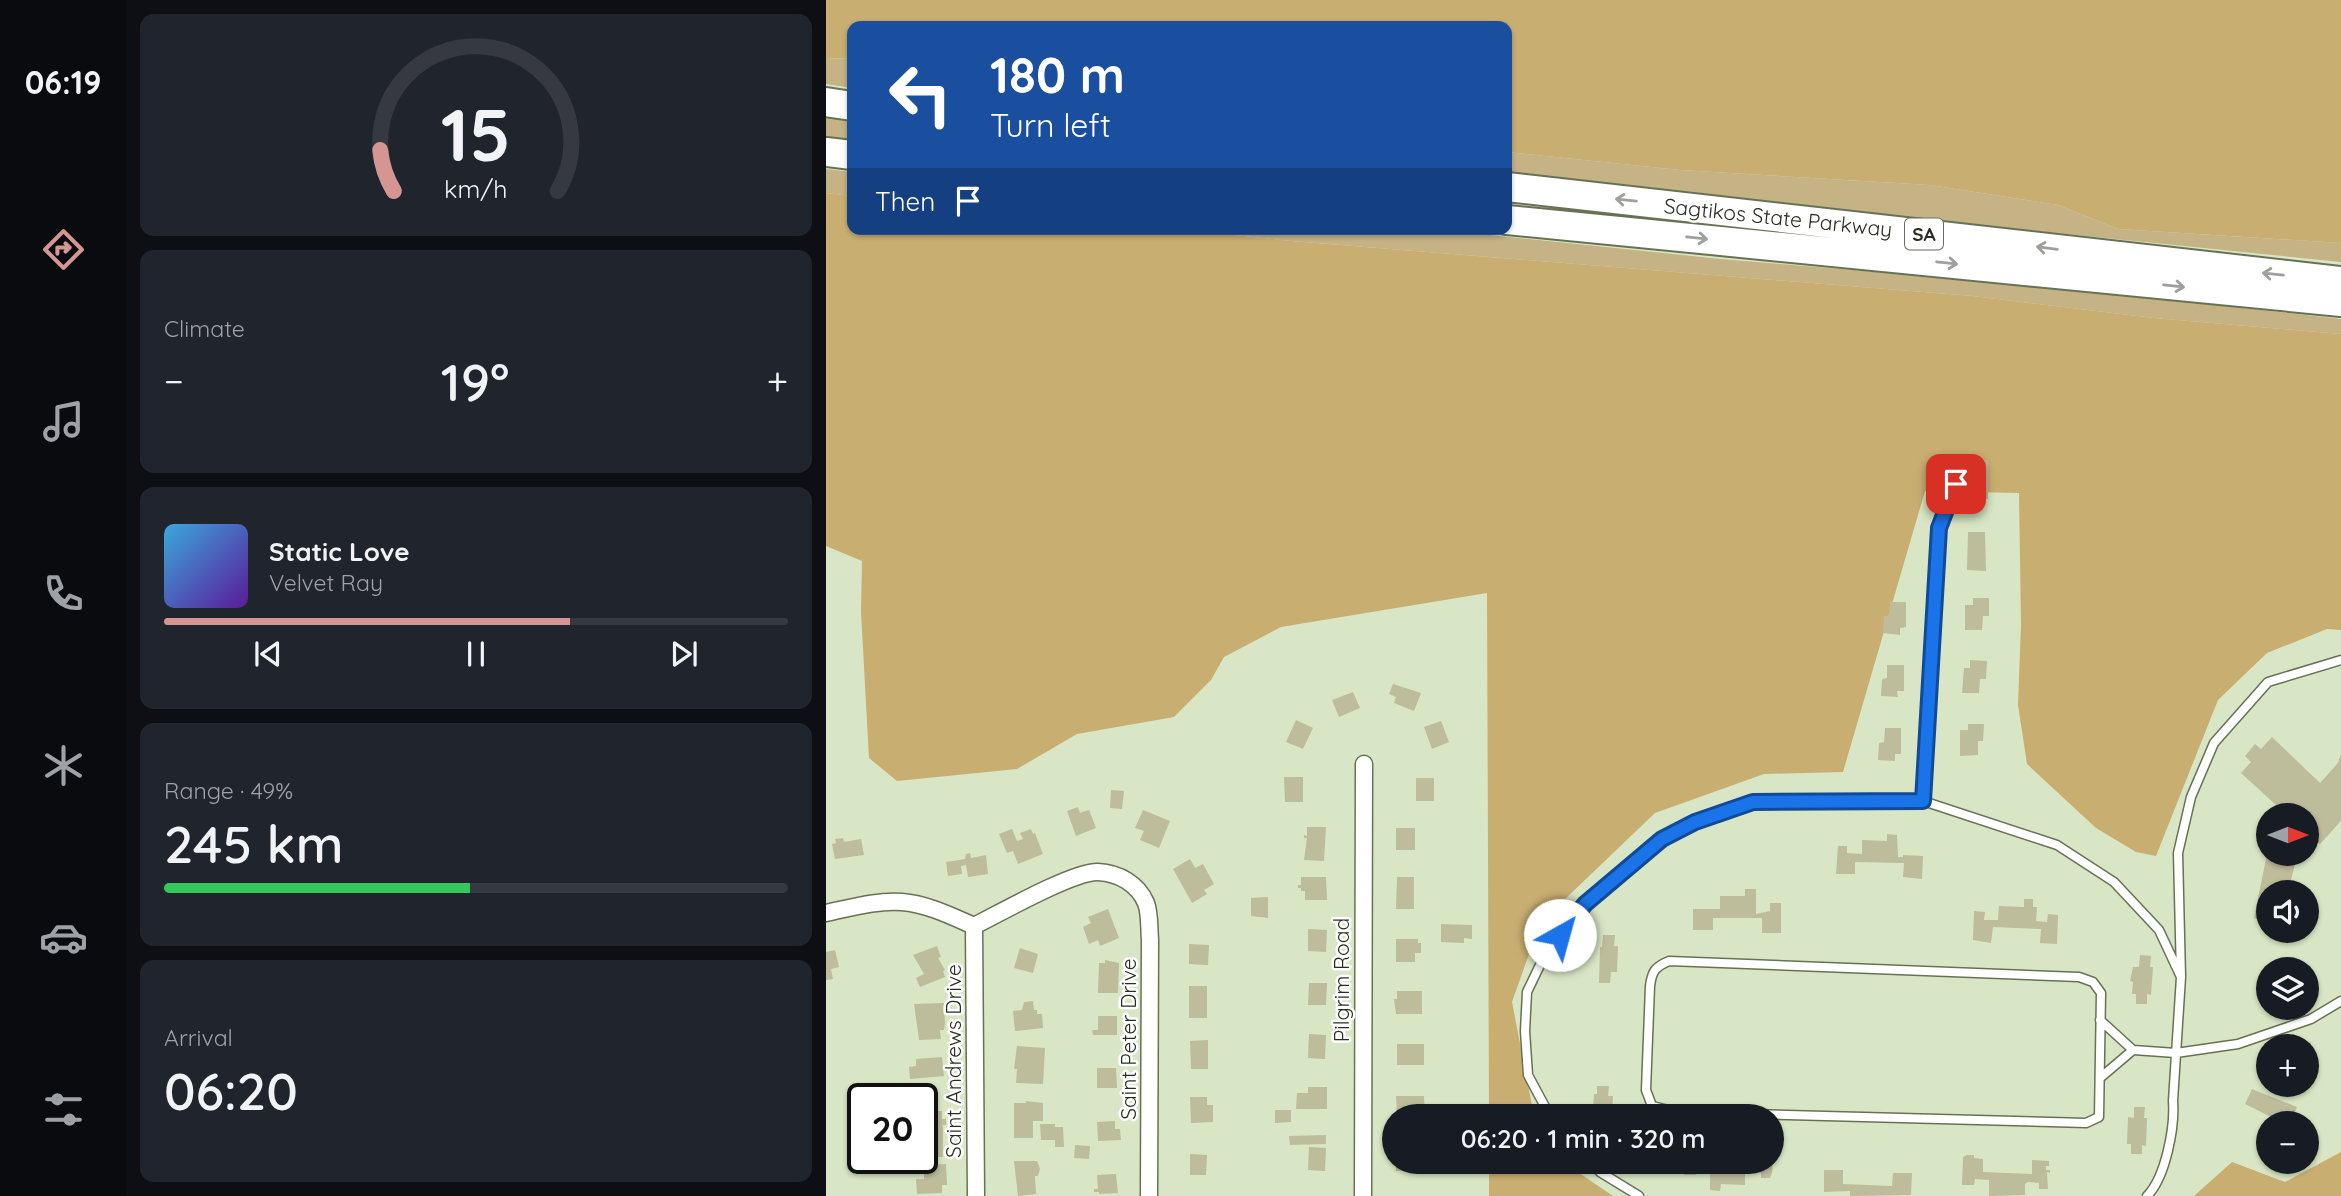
<!DOCTYPE html>
<html lang="en">
<head>
<meta charset="utf-8">
<style>
	:root { --surface:#171b24; --page:#20242c; --text:#f1f3f6; --muted:#9ea1a6; --line:#363941; --accent:#d59592 }
	body { margin:0; font-family:Quicksand,sans-serif; background:var(--page); color:var(--text); height:100vh; display:flex; flex-direction:column; font-size:26px; white-space:nowrap }
	* { box-sizing:border-box; margin:0 }
	p { font-size:23px; color:var(--muted) }
	.icon { flex:none; width:38px; height:38px; fill:none; stroke:currentColor; stroke-width:2; stroke-linecap:round; stroke-linejoin:round }
	.map { position:relative; flex:1; overflow:hidden }
	.sheet { display:flex; flex-direction:column; gap:14px; padding:14px; background:#0d0f14; width:700px }
	.sheet>* { flex:none }
	.guide { position:absolute; left:21px; top:21px; width:665px; height:214px; border-radius:14px; box-shadow:0 2px 5px #0004; background:#1a4fa0; color:#fff; overflow:hidden }
	.needle { width:46px; rotate:90deg }
	.fabs { position:absolute; left:1430px; top:803px; display:grid; gap:14px }
	.fabs a { display:grid; place-items:center; width:63px; height:63px; border-radius:50%; background:var(--surface); box-shadow:0 2px 5px #0004; font-size:35px }
	.speed { position:absolute; left:21px; top:1083px; display:flex; gap:14px; font-size:35px; font-weight:700; text-align:center }
	.speed>* { display:grid; place-content:center; width:91px; height:91px; border-radius:50%; background:var(--surface); box-shadow:0 2px 5px #0004; line-height:1 }
	.speed .limit { border:4px solid #111; border-radius:10px; background:#fff; color:#111 }
	.pin { position:absolute; display:grid; place-items:center; width:60px; height:60px; color:#fff; margin:-30px; border-radius:14px; box-shadow:0 4px 10px #0006 }
	.me { position:absolute; width:77px; margin:-38px; rotate:38deg; stroke-linejoin:round; filter:drop-shadow(0 0 5px #0008) }
	.turn { display:flex; align-items:center; gap:24px; height:147px; padding:0 28px; font-size:32px }
	.turn .icon { width:91px; height:91px; stroke-width:2.5 }
	.turn b { display:block; font-size:49px; line-height:60px }
	.then { display:flex; align-items:center; height:66px; padding:0 28px; background:#0003; gap:14px; font-size:26px }
	.big { font-size:52px; font-weight:600; line-height:1.1 }
	.sheet .widget { flex:1; display:flex; flex-direction:column; justify-content:center; gap:10px; min-width:0; padding:0 24px; border-radius:14px; background:var(--page) }
	.sheet .dial { align-items:center; gap:0 }
	.dial svg { height:182px; overflow:visible; fill:none; stroke:var(--line); stroke-width:7; stroke-linecap:round; text-anchor:middle }
	.dial text { fill:var(--text); stroke:none }
	.song { display:flex; align-items:center; gap:21px }
	.cover { width:84px; height:84px; border-radius:10px; background:linear-gradient(135deg,hsl(200 70% 55%),hsl(270 70% 35%)) }
	.played { height:7px; border-radius:4px; background:linear-gradient(90deg,var(--accent) 65%,var(--line) 65%) }
	.keys { display:flex; justify-content:space-around; direction:ltr }
	.heat { display:flex; justify-content:space-between; align-items:center; font-size:38px; direction:ltr }
	.charge { height:10px; border-radius:5px; background:linear-gradient(90deg,#34c759 49%,var(--line) 0) }
	.trip { position:absolute; left:556px; top:1104px; width:402px; height:70px; border-radius:35px; background:var(--surface); box-shadow:0 2px 5px #0004; font-weight:600; line-height:70px; text-align:center }
	main { display:flex; flex:1; min-height:0 }
	.tabs { display:flex; flex-direction:column; width:126px; justify-content:space-around; align-items:center; background:#090b0e; color:var(--muted) }
	.tabs .icon { width:49px; height:49px }
	.tabs .on { color:var(--accent) }
	.tabs b { font-size:32px; color:var(--text) }
	.map>svg:first-child { display:block }
	.green { fill:#c5b285 }
	.forest { fill:#c9ae72 }
	.building { fill:#bdbc9b }
	.lines { fill:none; stroke-linecap:round; stroke-linejoin:round }
	.service-casing { stroke:#677255; stroke-width:11 }
	.minor-casing { stroke:#677255; stroke-width:19 }
	.motorway-casing { stroke:#677255; stroke-width:32 }
	.service { stroke:#fff; stroke-width:8 }
	.minor { stroke:#fff; stroke-width:16 }
	.motorway { stroke:#fff; stroke-width:28 }
	.oneway { stroke:#9ea09b }
	.route-casing { stroke:#114b97; stroke-width:18 }
	.route { stroke:#1a73e8; stroke-width:12 }
	.labels { text-anchor:middle; stroke-width:5; stroke-linejoin:round; paint-order:stroke }
	.shield { fill:#fff; stroke:#686c63; stroke-width:2 }
	.shield-label { font-size:19px; font-weight:bold; fill:#282d20 }
	.street-label { font-size:21px; fill:#282d20; stroke:#fff }
</style>
</head>
<body>
<main>
<nav class="tabs">
<b>06:19</b>
<svg class="icon on" aria-label="directions" viewBox="0 0 24 24"><path d="M12 3l9 9-9 9-9-9zM9 14v-3h6M13 9l2 2-2 2"/></svg>
<svg class="icon" aria-label="music" viewBox="0 0 24 24"><path d="M9 18V5l10-2v13"/><circle cx="6" cy="18" r="3"/><circle cx="16" cy="16" r="3"/></svg>
<svg class="icon" aria-label="phone" viewBox="0 0 24 24"><path d="M5 4h4l2 5-3 2q2 4 5 5l2-3 5 2v4C11 20 4 13 5 4z"/></svg>
<svg class="icon" aria-label="climate" viewBox="0 0 24 24"><path d="M12 3v18M4 7l16 10M4 17L20 7"/></svg>
<svg class="icon" aria-label="car" viewBox="0 0 24 24"><path d="M5 17H2v-5l4-1 3-4h7l3 4 3 1v5h-3M9 17h6M6 11h13"/><circle cx="7" cy="17" r="2"/><circle cx="17" cy="17" r="2"/></svg>
<svg class="icon" aria-label="filters" viewBox="0 0 24 24"><path d="M4 7h16M4 17h16"/><circle cx="9" cy="7" r="2"/><circle cx="15" cy="17" r="2"/></svg>
</nav>
<section class="sheet">
<div class="widget dial"><svg viewBox="0 0 100 80">
<path d="M14 69A42 42 0 1 1 86 69"/>
<path d="M14 69A42 42 0 0 1 8 51" stroke="#d59592"/>
<text x="50" y="56" font-size="32" font-weight="700">15</text>
<text x="50" y="72" font-size="11">km/h</text>
</svg></div>
<div class="widget"><p>Climate</p>
<div class="heat"><a>−</a><b class="big">19°</b><a>+</a></div>
</div>
<div class="widget">
<div class="song"><i class="cover"></i><div><b>Static Love</b><p>Velvet Ray</p></div></div>
<div class="played"></div>
<div class="keys"><svg class="icon" aria-label="previous" viewBox="0 0 24 24"><path d="M18 5L8 12l10 7zM5 5v14"/></svg><svg class="icon" aria-label="pause" viewBox="0 0 24 24"><path d="M8 5v14M16 5v14"/></svg><svg class="icon" aria-label="next" viewBox="0 0 24 24"><path d="M6 5l10 7-10 7zM19 5v14"/></svg></div>
</div>
<div class="widget"><p>Range · 49%</p><b class="big">245 km</b><div class="charge"></div></div>
<div class="widget"><p>Arrival</p><b class="big">06:20</b></div>
</section>
<div class="map">
<svg width="1515" height="1196" viewBox="0 0 1515 1196">
	<rect width="100%" height="100%" fill="#d9e6c5"/>
	<!-- green -->
	<path class="green" d="M 0,58 L 26,59 L 26,88 L 0,84 Z
		M 0,111 L 26,114 L 26,145 L 0,143 Z
		M 681,152 L 854,170 L 1104,185 L 1232,205 L 1292,229 L 1515,243 L 1515,262 L 1123,222 L 681,173 Z
		M 0,169 L 26,172 L 26,196 L 0,193 Z
		M 351,229 L 605,229 L 895,259 L 1229,287 L 1515,319 L 1515,334 L 1328,318 L 1147,296 L 465,241 Z"/>
	<!-- forest -->
	<path class="forest" d="M 0,0 L 1515,0 L 1515,243 L 1292,229 L 1232,205 L 1104,185 L 854,170 L 681,152 L 681,26 L 26,26 L 26,59 L 0,58 Z
		M 0,193 L 26,196 L 26,229 L 351,229 L 465,241 L 1147,296 L 1328,318 L 1515,334 L 1515,630 L 1501,629 L 1441,653 L 1392,700 L 1330,856 L 1310,852 L 1270,828 L 1201,764 L 1192,705 L 1195,624 L 1193,493 L 1099,491 L 1017,772 L 938,774 L 829,813 L 714,923 L 686,1002 L 708,1116 L 663,1116 L 661,593 L 455,627 L 398,657 L 385,680 L 348,717 L 251,734 L 191,769 L 71,781 L 43,758 L 35,612 L 36,561 L 0,546 Z
		M 1515,1152 L 1515,1196 L 1368,1196 L 1406,1162 L 1459,1182 Z
		M 663,1162 L 737,1162 L 787,1196 L 663,1196 Z"/>
	<!-- building -->
	<path class="building" d="M 1144,459 L 1162,460 L 1162,499 L 1143,500 Z
		M 1142,532 L 1159,532 L 1160,571 L 1141,570 Z
		M 1147,598 L 1163,598 L 1163,616 L 1157,616 L 1156,630 L 1139,630 L 1139,605 L 1147,605 Z
		M 1064,602 L 1080,602 L 1080,627 L 1074,628 L 1074,635 L 1057,633 L 1058,616 L 1063,616 Z
		M 1144,660 L 1161,661 L 1160,679 L 1154,679 L 1153,693 L 1136,693 L 1138,668 L 1144,668 Z
		M 1061,665 L 1078,665 L 1078,691 L 1071,691 L 1072,697 L 1055,696 L 1056,679 L 1061,678 Z
		M 567,684 L 595,693 L 588,711 L 568,703 L 570,697 L 563,694 Z
		M 527,692 L 534,708 L 513,717 L 506,700 Z
		M 470,720 L 487,728 L 477,749 L 460,742 Z
		M 615,721 L 623,742 L 606,749 L 598,727 Z
		M 1142,724 L 1158,724 L 1157,741 L 1152,741 L 1152,755 L 1134,756 L 1134,730 L 1142,730 Z
		M 1059,728 L 1075,728 L 1075,754 L 1069,754 L 1069,761 L 1052,760 L 1053,743 L 1058,742 Z
		M 1446,737 L 1494,783 L 1512,763 L 1515,754 L 1515,821 L 1494,844 L 1484,838 L 1480,843 L 1480,816 L 1462,816 L 1415,773 L 1425,762 L 1419,756 L 1429,744 L 1435,749 Z
		M 458,777 L 477,777 L 477,802 L 459,802 Z
		M 590,778 L 608,778 L 608,801 L 590,801 Z
		M 285,790 L 298,791 L 296,809 L 284,808 Z
		M 252,807 L 254,813 L 263,810 L 270,828 L 250,836 L 241,811 Z
		M 317,810 L 344,821 L 333,848 L 314,840 L 318,831 L 309,828 Z
		M 481,827 L 500,827 L 498,861 L 478,860 L 481,838 L 478,838 L 478,835 L 481,836 Z
		M 570,828 L 589,828 L 589,850 L 570,850 Z
		M 186,829 L 191,841 L 197,839 L 194,833 L 205,829 L 207,834 L 209,833 L 217,854 L 192,864 L 187,851 L 181,853 L 173,834 Z
		M 1061,834 L 1071,835 L 1072,857 L 1077,857 L 1077,855 L 1097,856 L 1096,879 L 1077,877 L 1078,863 L 1029,862 L 1029,874 L 1010,874 L 1012,846 L 1021,846 L 1021,853 L 1036,854 L 1036,840 L 1061,841 Z
		M 17,838 L 18,842 L 35,839 L 38,855 L 9,859 L 6,844 L 10,843 L 9,839 Z
		M 144,853 L 145,858 L 160,855 L 162,874 L 142,877 L 140,865 L 135,866 L 136,874 L 122,876 L 120,862 L 139,859 L 140,854 Z
		M 1441,854 L 1470,854 L 1470,860 L 1462,892 L 1442,892 L 1442,921 L 1428,918 Z
		M 364,859 L 369,868 L 377,864 L 388,884 L 378,890 L 381,894 L 366,903 L 347,869 Z
		M 475,877 L 500,877 L 501,900 L 479,900 L 479,891 L 475,891 L 475,888 L 472,888 L 472,885 L 475,885 Z
		M 571,877 L 588,877 L 588,909 L 570,909 Z
		M 919,889 L 930,889 L 930,914 L 944,911 L 944,903 L 955,903 L 955,933 L 936,933 L 936,918 L 887,918 L 887,930 L 867,930 L 867,909 L 894,909 L 894,896 L 919,896 Z
		M 442,897 L 442,918 L 425,916 L 425,898 Z
		M 1198,899 L 1207,899 L 1207,907 L 1211,907 L 1210,921 L 1221,922 L 1222,914 L 1232,915 L 1231,944 L 1214,943 L 1215,929 L 1167,927 L 1165,943 L 1147,940 L 1148,911 L 1159,912 L 1158,920 L 1172,920 L 1173,906 L 1198,907 Z
		M 282,909 L 293,938 L 274,946 L 272,940 L 263,944 L 257,927 L 265,923 L 262,917 Z
		M 615,924 L 646,925 L 646,939 L 638,938 L 638,943 L 615,942 Z
		M 482,929 L 501,930 L 500,952 L 482,951 Z
		M 777,935 L 789,935 L 788,946 L 792,946 L 791,972 L 785,972 L 784,983 L 773,983 L 774,947 L 776,947 Z
		M 570,939 L 592,939 L 592,943 L 595,943 L 595,953 L 589,953 L 589,962 L 570,962 Z
		M 363,944 L 383,945 L 382,965 L 363,964 Z
		M 111,946 L 115,957 L 112,958 L 119,970 L 117,971 L 119,977 L 94,987 L 90,978 L 98,974 L 87,955 Z
		M 194,948 L 212,954 L 207,973 L 188,968 Z
		M 9,950 L 13,967 L 5,969 L 7,979 L 0,980 L 0,952 Z
		M 1314,955 L 1325,956 L 1324,967 L 1327,967 L 1325,995 L 1321,994 L 1321,1004 L 1310,1004 L 1310,994 L 1306,994 L 1307,982 L 1304,981 L 1307,967 L 1313,967 Z
		M 279,960 L 293,963 L 292,993 L 272,993 L 273,963 L 279,963 Z
		M 483,983 L 501,983 L 500,1005 L 482,1005 Z
		M 363,986 L 381,986 L 381,1018 L 363,1018 Z
		M 571,991 L 596,991 L 596,1014 L 570,1014 L 568,999 L 571,999 Z
		M 207,1001 L 208,1010 L 211,1010 L 211,1014 L 216,1014 L 217,1028 L 189,1031 L 187,1011 L 196,1010 L 198,1002 Z
		M 118,1003 L 119,1023 L 118,1030 L 114,1030 L 115,1039 L 93,1040 L 88,1004 Z
		M 272,1016 L 291,1016 L 291,1035 L 267,1035 L 266,1030 L 272,1030 Z
		M 483,1034 L 500,1035 L 499,1059 L 482,1058 Z
		M 382,1040 L 382,1069 L 365,1069 L 364,1041 Z
		M 571,1044 L 598,1044 L 598,1065 L 571,1065 Z
		M 191,1046 L 219,1048 L 217,1084 L 190,1083 L 191,1069 L 188,1069 Z
		M 116,1057 L 118,1076 L 84,1079 L 83,1067 L 90,1066 L 90,1059 Z
		M 271,1068 L 290,1068 L 291,1088 L 271,1088 Z
		M 80,1086 L 95,1086 L 96,1097 L 80,1098 Z
		M 771,1086 L 783,1086 L 782,1096 L 787,1096 L 786,1116 L 767,1116 L 768,1112 L 763,1112 L 764,1107 L 767,1107 L 768,1094 L 771,1094 Z
		M 482,1087 L 501,1087 L 501,1109 L 470,1109 L 471,1093 L 482,1093 Z
		M 1426,1089 L 1471,1107 L 1464,1124 L 1449,1124 L 1451,1120 L 1419,1104 Z
		M 570,1096 L 598,1096 L 599,1116 L 571,1116 Z
		M 364,1097 L 381,1097 L 381,1105 L 387,1105 L 387,1122 L 365,1123 Z
		M 200,1101 L 217,1103 L 217,1121 L 207,1121 L 207,1138 L 188,1138 L 188,1103 L 200,1103 Z
		M 1308,1107 L 1319,1107 L 1318,1118 L 1321,1118 L 1320,1146 L 1316,1145 L 1316,1154 L 1305,1154 L 1305,1144 L 1301,1144 L 1302,1117 L 1308,1118 Z
		M 449,1110 L 465,1110 L 465,1122 L 449,1123 Z
		M 97,1111 L 116,1111 L 116,1119 L 120,1119 L 120,1125 L 117,1125 L 117,1157 L 96,1157 Z
		M 289,1121 L 289,1129 L 294,1129 L 295,1140 L 272,1141 L 271,1122 Z
		M 214,1124 L 229,1124 L 229,1127 L 237,1127 L 238,1147 L 229,1147 L 229,1140 L 215,1140 Z
		M 500,1135 L 500,1144 L 464,1145 L 463,1136 Z
		M 249,1145 L 264,1146 L 263,1159 L 248,1158 Z
		M 483,1147 L 500,1148 L 499,1171 L 482,1170 Z
		M 364,1154 L 381,1155 L 380,1175 L 364,1175 Z
		M 1141,1155 L 1148,1155 L 1148,1158 L 1157,1159 L 1157,1172 L 1206,1174 L 1206,1160 L 1223,1161 L 1223,1166 L 1220,1166 L 1220,1170 L 1224,1170 L 1224,1173 L 1221,1172 L 1222,1189 L 1213,1189 L 1213,1183 L 1202,1182 L 1199,1184 L 1199,1195 L 1163,1196 L 1163,1180 L 1149,1179 L 1148,1185 L 1136,1185 L 1137,1157 Z
		M 188,1161 L 211,1161 L 214,1169 L 212,1176 L 209,1176 L 210,1194 L 192,1196 Z
		M 570,1162 L 589,1162 L 589,1171 L 570,1171 Z
		M 859,1162 L 947,1162 L 946,1173 L 944,1178 L 935,1178 L 935,1173 L 919,1169 L 919,1185 L 895,1184 L 894,1191 L 884,1190 L 884,1168 L 870,1171 L 870,1175 L 858,1175 Z
		M 120,1164 L 121,1185 L 116,1185 L 116,1193 L 91,1194 L 90,1179 L 98,1179 L 98,1165 Z
		M 998,1170 L 1017,1170 L 1017,1184 L 1066,1186 L 1067,1173 L 1086,1173 L 1085,1195 L 1024,1196 L 1024,1191 L 998,1192 Z
		M 290,1174 L 292,1193 L 273,1194 L 273,1192 L 268,1192 L 268,1189 L 272,1189 L 271,1175 Z"/>
	<g class="lines">
		<defs>
			<path id="service" d="M 1097,801 L 1113,528 L 1138,461
				M 843,961 L 1253,977 L 1267,982 L 1275,993 L 1273,1117 L 1260,1123 L 851,1112 L 826,1106 L 820,1090 L 824,986 C 826,971 829,967 843,961 Z
				M 1274,1020 L 1307,1050 L 1350,1053 L 1412,1044 L 1485,1019 L 1515,1001
				M 1274,1078 L 1307,1050
				M 724,1116 L 702,1075 L 699,1031 L 701,992 L 714,965 L 759,903 L 836,839 L 869,822 L 927,802 L 1097,801 L 1231,845 L 1288,882 L 1333,930 L 1355,977
				M 764,1162 L 774,1172 L 813,1196
				M 1321,1196 C 1340,1177 1349,1126 1347,1101 L 1355,977 L 1352,853 L 1365,797 L 1388,743 L 1442,682 L 1515,660"/>
			<path id="minor" d="M 0,913 C 24,908 51,900 76,902 C 101,904 125,916 148,926 C 174,913 248,871 272,872 C 293,873 312,884 320,903 C 324,913 323,929 324,940 L 323,1196
				M 148,926 L 150,1196
				M 537,1196 L 538,764"/>
			<path id="motorway" d="M 0,102 L 26,106
				M 0,152 L 26,155
				M 681,187 L 1515,281
				M 681,220 L 1515,302"/>
		</defs>
		<!-- service casing -->
		<use href="#service" class="service-casing"/>
		<!-- minor casing -->
		<use href="#minor" class="minor-casing"/>
		<!-- motorway casing -->
		<use href="#motorway" class="motorway-casing"/>
		<!-- service -->
		<use href="#service" class="service"/>
		<!-- minor -->
		<use href="#minor" class="minor"/>
		<!-- motorway -->
		<use href="#motorway" class="motorway"/>
	</g>
	<!-- one-way arrows -->
	<defs><path id="oneway-shaft" d="M-6 0H5M1.5-3L5.5 0L1.5 3" fill="none" stroke-width="1.6" stroke-linecap="round" stroke-linejoin="round" transform="scale(1.75)"/></defs>
	<g class="oneway">
		<use href="#oneway-shaft" transform="translate(800 200) rotate(-174)"/>
		<use href="#oneway-shaft" transform="translate(871 238) rotate(6)"/>
		<use href="#oneway-shaft" transform="translate(1221 248) rotate(-173)"/>
		<use href="#oneway-shaft" transform="translate(1121 263) rotate(6)"/>
		<use href="#oneway-shaft" transform="translate(1447 274) rotate(-174)"/>
		<use href="#oneway-shaft" transform="translate(1348 286) rotate(6)"/>
	</g>
	<g class="lines">
		<defs>
			<path id="route" d="M 734,935 L 759,904 L 836,839 L 869,822 L 927,802 L 1097,801 L 1113,528 L 1130,484"/>
		</defs>
		<!-- route casing -->
		<use href="#route" class="route-casing"/>
		<!-- route -->
		<use href="#route" class="route"/>
	</g>
	<g class="labels">
		<!-- shield labels -->
		<rect class="shield" x="1079" y="218.5" width="38" height="31" rx="5"/>
		<g class="shield-label">
			<text x="1098" y="241">SA</text>
		</g>
		<!-- street labels -->
		<g class="street-label">
			<text transform="translate(952 218) rotate(6)" y="7">Sagtikos State Parkway</text>
			<text transform="translate(516 980) rotate(-90)" y="7">Pilgrim Road</text>
			<text transform="translate(303 1039) rotate(-90)" y="7">Saint Peter Drive</text>
			<text transform="translate(128 1061) rotate(-90)" y="7">Saint Andrews Drive</text>
		</g>
	</g>
</svg>
<div class="fabs">
<a><svg class="needle" viewBox="-14 -14 28 28"><path d="M0-13l5 13h-10z" fill="#e53935"/><path d="M0 13l5-13h-10z" fill="#9ea1a6"/></svg></a>
<a><svg class="icon" aria-label="sound" viewBox="0 0 24 24"><path d="M4 9h4l5-4v14l-5-4H4zM17 9q2 3 0 6"/></svg></a>
<a><svg class="icon" aria-label="layers" viewBox="0 0 24 24"><path d="M12 4l9 5-9 5-9-5zM3 14l9 5 9-5"/></svg></a>
<a>+</a>
<a>−</a>
</div>
<div class="speed"><div class="limit">20</div></div>
<div class="pin" style="left:1130px;top:484px;background:#d93025"><svg class="icon" aria-label="arrive" viewBox="0 0 24 24"><path d="M6 21V4h12l-3 4 3 4H6"/></svg></div>
<svg class="me" style="left:734px;top:935px" viewBox="-20 -20 40 40"><circle r="19" fill="#fff"/><path d="M0-13L10 11 0 6-10 11z" fill="#1a73e8"/></svg>
<div class="trip">06:20 · 1 min · 320 m</div>
<div class="guide">
<div class="turn"><svg class="icon" aria-label="left" viewBox="0 0 24 24"><path d="M17 20v-9H6M10 6l-5 5 5 5"/></svg><div><b>180 m</b>Turn left</div></div>
<div class="then">Then<svg class="icon" aria-label="arrive" viewBox="0 0 24 24"><path d="M6 21V4h12l-3 4 3 4H6"/></svg></div>
</div>
</div>
</main>
</body>
</html>
